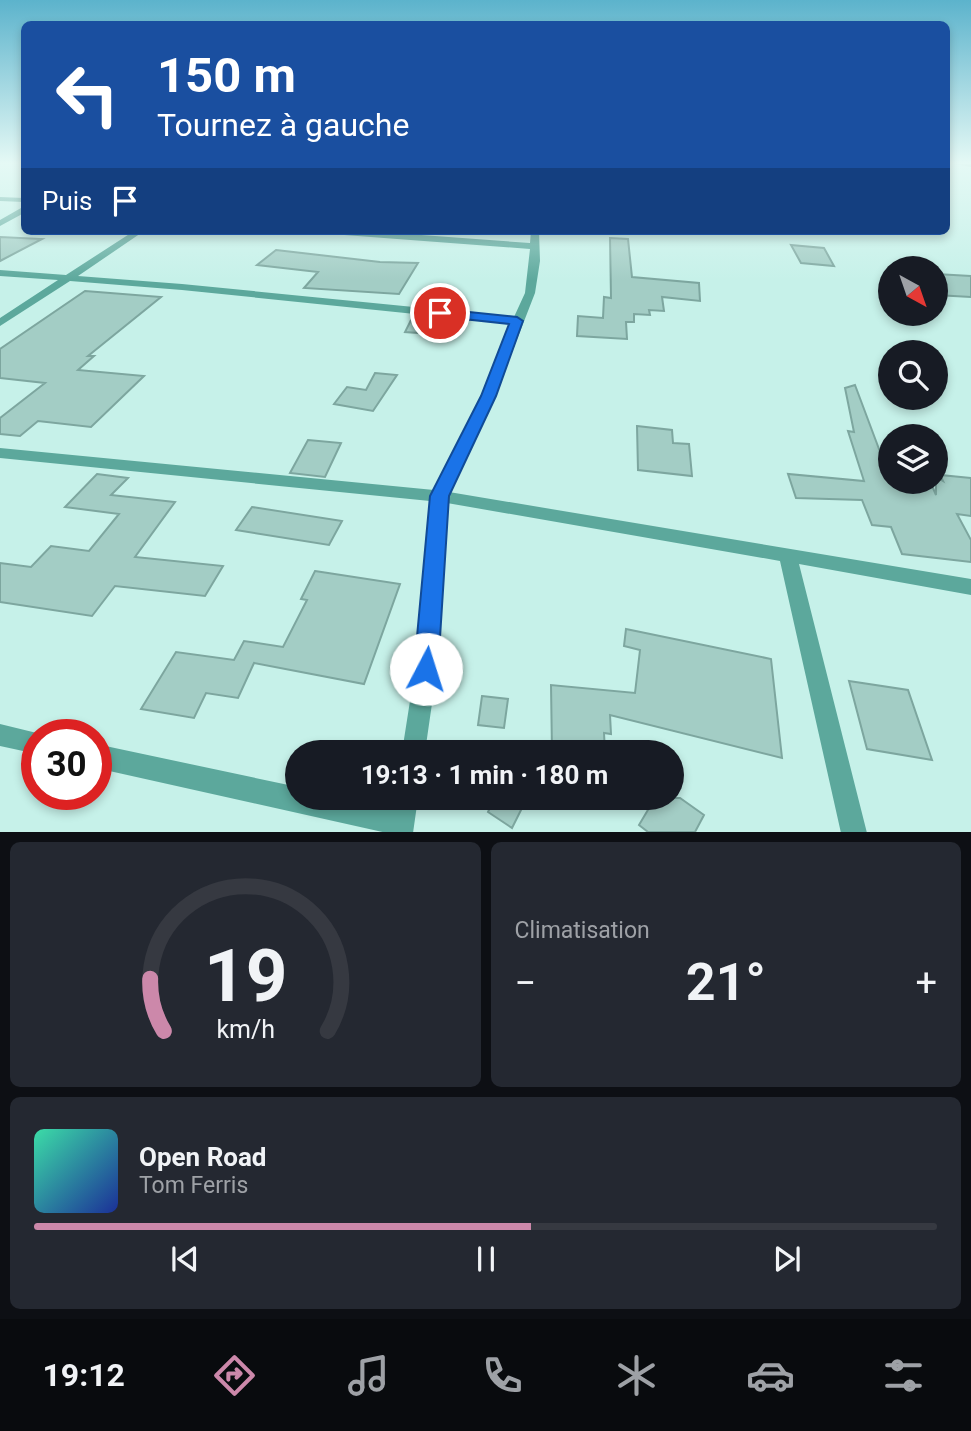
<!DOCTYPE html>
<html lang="fr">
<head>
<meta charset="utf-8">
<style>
	:root { --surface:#171b24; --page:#242831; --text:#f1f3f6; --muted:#9ea1a6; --line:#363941; --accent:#c8a }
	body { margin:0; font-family:Roboto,sans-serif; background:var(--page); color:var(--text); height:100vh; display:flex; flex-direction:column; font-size:26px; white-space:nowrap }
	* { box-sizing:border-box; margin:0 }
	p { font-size:23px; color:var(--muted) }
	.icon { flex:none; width:38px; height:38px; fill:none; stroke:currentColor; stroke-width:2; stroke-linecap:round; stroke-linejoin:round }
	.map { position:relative; height:832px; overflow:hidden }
	.details { display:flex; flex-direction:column; gap:10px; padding:10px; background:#0d0f14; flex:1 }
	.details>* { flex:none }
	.guide { position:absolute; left:21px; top:21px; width:929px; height:214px; border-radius:10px; box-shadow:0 4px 10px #0003; background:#1a4fa0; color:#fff; overflow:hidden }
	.needle { width:46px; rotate:140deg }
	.buttons { position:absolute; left:878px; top:256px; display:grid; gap:14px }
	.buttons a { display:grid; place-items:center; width:70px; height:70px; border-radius:50%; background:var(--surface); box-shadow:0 4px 10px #0003; font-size:35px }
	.speed { position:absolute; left:21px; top:719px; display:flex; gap:14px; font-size:35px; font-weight:700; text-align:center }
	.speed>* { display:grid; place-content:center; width:91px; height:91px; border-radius:50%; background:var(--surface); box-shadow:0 4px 10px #0003; line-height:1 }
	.speed .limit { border:10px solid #d22; background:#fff; color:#111 }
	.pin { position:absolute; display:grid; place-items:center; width:60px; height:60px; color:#fff; margin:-30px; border:4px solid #fff; border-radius:50%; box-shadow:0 2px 7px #0007 }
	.me { position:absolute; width:77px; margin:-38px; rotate:5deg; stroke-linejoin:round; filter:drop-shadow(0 0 5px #0008) }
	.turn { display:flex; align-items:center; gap:24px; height:147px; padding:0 21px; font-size:32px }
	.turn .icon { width:91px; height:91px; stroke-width:2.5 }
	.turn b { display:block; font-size:49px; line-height:60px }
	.then { display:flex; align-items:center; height:66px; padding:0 21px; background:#0003; gap:14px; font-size:26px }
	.big { font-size:52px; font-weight:700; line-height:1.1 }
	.details .tile { flex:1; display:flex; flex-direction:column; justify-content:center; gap:10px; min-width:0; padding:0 24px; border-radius:10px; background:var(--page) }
	.details .dial { align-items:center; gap:0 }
	.dial svg { height:182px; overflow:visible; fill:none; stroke:var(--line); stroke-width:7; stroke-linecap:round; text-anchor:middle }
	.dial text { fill:var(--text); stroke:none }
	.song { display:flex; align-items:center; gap:21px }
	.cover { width:84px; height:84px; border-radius:10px; background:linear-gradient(135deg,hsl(160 70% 55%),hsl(230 70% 35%)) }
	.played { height:7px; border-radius:4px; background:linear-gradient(90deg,var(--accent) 55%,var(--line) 55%) }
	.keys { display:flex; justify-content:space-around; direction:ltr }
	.heat { display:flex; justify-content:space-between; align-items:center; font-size:38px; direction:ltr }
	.details .tiles { flex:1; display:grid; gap:10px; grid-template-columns:1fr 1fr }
	.tile:last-child { grid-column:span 2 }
	.trip { position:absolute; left:285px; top:740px; width:399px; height:70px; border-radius:35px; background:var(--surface); box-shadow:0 4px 10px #0003; font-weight:700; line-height:70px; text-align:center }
	.tab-bar { display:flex; height:112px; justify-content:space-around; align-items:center; background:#090b0e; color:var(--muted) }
	.tab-bar .icon { width:49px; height:49px }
	.tab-bar .selected { color:var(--accent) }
	.tab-bar b { font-size:32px; color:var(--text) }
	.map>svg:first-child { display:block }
	.building { fill:#a3cdc5; stroke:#7da69f; stroke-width:2 }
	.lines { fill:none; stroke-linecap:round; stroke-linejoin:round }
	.street { fill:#5ca89c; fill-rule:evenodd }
	.route { fill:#1a73e8; stroke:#114b97; stroke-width:2 }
</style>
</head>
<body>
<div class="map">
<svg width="971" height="833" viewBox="0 0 971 833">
	<rect width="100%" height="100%" fill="#c6f1e9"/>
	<!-- building -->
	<path class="building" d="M 0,237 L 42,239 L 0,261 Z
		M 610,238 L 628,239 L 632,277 L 699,283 L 700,301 L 662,297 L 664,311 L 649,310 L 650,315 L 634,314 L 634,322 L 626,322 L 627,339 L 577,336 L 578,316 L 603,318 L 604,297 L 611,298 Z
		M 791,245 L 824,248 L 834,266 L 801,263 Z
		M 276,250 L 380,262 L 418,263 L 399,294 L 304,288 L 318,272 L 257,265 Z
		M 936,274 L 971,276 L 971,297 L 936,295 Z
		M 85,291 L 161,297 L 88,356 L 94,356 L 78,370 L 144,376 L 91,427 L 38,421 L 20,436 L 0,434 L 0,418 L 45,383 L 0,378 L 0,349 Z
		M 413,316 L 439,319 L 432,334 L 405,332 Z
		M 375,373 L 397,375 L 373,411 L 334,404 L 347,387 L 366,390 Z
		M 855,385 L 891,481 L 930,481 L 936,495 L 936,477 L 943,481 L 940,475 L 971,478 L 971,516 L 957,514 L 971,540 L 971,562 L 902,554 L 891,527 L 872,525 L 862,500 L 796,498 L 788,474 L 864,481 L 848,431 L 854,432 L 845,388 Z
		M 637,426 L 672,430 L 673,443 L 689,444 L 692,476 L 638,470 Z
		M 308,440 L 341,443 L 325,477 L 290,473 Z
		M 97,474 L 128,478 L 111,495 L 175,502 L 135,557 L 223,566 L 205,596 L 115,586 L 92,616 L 0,602 L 0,563 L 31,567 L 51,546 L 89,551 L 119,514 L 65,507 Z
		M 252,507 L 342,521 L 329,545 L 236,530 Z
		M 315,571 L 400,584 L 364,684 L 254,663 L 238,698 L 206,693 L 194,718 L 141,709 L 176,652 L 234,660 L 244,641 L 283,647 L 307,600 L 301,599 Z
		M 626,629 L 771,659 L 782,758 L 610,715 L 611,734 L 604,733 L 605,752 L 552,752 L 551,685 L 635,693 L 640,650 L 624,646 Z
		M 849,681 L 908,690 L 932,760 L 867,749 Z
		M 482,696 L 508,699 L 504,728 L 478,725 Z
		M 495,798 L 527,798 L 512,828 L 488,812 Z
		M 655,798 L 680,798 L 704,815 L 695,832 L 648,832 L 639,825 Z"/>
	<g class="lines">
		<!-- street -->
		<path class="street" d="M 954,164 L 971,164 L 971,167 Z
			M 0,197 L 24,198 L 24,202 L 0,201 Z
			M 21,208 L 24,208 L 24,213 L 0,226 L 0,220 Z
			M 134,231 L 144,231 L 78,276 L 182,284 L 514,317 L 525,293 L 530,249 L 331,234 L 327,231 L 367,231 L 530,243 L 531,231 L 539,231 L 540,261 L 535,293 L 495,396 L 449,492 L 971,579 L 971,595 L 799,564 L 867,833 L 841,833 L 780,561 L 447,503 L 437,669 L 425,752 L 402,752 L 415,669 L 430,501 L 0,458 L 0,448 L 434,490 L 481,396 L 512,324 L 182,290 L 70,281 L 0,326 L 0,318 L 58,280 L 0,276 L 0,270 L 66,275 Z
			M 0,724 L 45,735 L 37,735 L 37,754 L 0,746 Z
			M 96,744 L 298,787 L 298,798 L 349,798 L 392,807 L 394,798 L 418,798 L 413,833 L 387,833 L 96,768 Z"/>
	</g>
	<!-- sky -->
	<linearGradient id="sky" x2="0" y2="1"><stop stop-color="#5cb3cc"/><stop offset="0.58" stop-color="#e5f9f5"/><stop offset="1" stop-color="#e5f9f5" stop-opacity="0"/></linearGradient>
	<rect width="971" height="281" fill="url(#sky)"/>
	<!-- route -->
	<path class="route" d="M 440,309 L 517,317 L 523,321 L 496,396 L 449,496 L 438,669 L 434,677 L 426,680 L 417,677 L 414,669 L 430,496 L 481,396 L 509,324 L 436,316 L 436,310 Z"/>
</svg>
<div class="buttons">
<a><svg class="needle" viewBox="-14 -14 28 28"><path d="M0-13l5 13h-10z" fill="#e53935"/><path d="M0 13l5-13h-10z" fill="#9ea1a6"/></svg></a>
<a><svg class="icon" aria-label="search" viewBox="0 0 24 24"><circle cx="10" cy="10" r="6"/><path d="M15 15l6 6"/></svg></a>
<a><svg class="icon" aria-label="layers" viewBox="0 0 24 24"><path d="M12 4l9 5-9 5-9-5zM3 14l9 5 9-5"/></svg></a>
</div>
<div class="speed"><div class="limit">30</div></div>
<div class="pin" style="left:440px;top:313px;background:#d93025"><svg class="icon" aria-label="arrive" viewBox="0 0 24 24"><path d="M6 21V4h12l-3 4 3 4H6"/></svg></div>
<svg class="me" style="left:426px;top:669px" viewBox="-20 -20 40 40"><circle r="19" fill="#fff"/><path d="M0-13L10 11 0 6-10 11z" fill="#1a73e8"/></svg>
<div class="trip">19:13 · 1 min · 180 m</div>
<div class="guide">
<div class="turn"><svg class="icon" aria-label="left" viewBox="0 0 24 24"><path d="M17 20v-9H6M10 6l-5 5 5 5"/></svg><div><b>150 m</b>Tournez à gauche</div></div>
<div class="then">Puis<svg class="icon" aria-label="arrive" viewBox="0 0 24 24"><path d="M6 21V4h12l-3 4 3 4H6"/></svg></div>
</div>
</div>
<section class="details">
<div class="tiles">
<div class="tile dial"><svg viewBox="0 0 100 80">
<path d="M14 69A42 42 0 1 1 86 69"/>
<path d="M14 69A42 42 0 0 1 8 46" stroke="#c8a"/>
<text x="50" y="56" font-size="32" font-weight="700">19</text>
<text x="50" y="72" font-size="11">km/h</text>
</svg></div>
<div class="tile"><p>Climatisation</p>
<div class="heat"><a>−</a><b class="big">21°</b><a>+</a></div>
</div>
<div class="tile">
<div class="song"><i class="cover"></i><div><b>Open Road</b><p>Tom Ferris</p></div></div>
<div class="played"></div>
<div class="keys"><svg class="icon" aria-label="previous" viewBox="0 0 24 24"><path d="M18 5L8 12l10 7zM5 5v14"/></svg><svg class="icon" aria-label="pause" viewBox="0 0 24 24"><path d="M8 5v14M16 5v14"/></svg><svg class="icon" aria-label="next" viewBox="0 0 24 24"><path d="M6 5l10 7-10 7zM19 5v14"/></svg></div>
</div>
</div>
</section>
<nav class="tab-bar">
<b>19:12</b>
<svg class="icon selected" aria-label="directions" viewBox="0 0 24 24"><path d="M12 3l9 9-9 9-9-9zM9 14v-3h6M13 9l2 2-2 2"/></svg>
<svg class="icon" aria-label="music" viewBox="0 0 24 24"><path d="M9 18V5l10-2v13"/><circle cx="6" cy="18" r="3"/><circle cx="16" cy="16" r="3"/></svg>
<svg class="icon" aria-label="phone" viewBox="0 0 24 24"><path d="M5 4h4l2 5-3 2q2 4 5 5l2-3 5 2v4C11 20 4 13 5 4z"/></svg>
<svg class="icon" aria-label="climate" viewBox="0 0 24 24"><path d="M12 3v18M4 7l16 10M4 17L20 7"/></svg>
<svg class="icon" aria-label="car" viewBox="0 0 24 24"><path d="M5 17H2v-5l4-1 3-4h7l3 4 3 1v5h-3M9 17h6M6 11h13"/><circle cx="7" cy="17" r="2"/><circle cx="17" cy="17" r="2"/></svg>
<svg class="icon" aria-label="filters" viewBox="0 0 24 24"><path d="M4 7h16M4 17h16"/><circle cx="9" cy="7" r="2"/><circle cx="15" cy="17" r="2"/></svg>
</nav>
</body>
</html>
